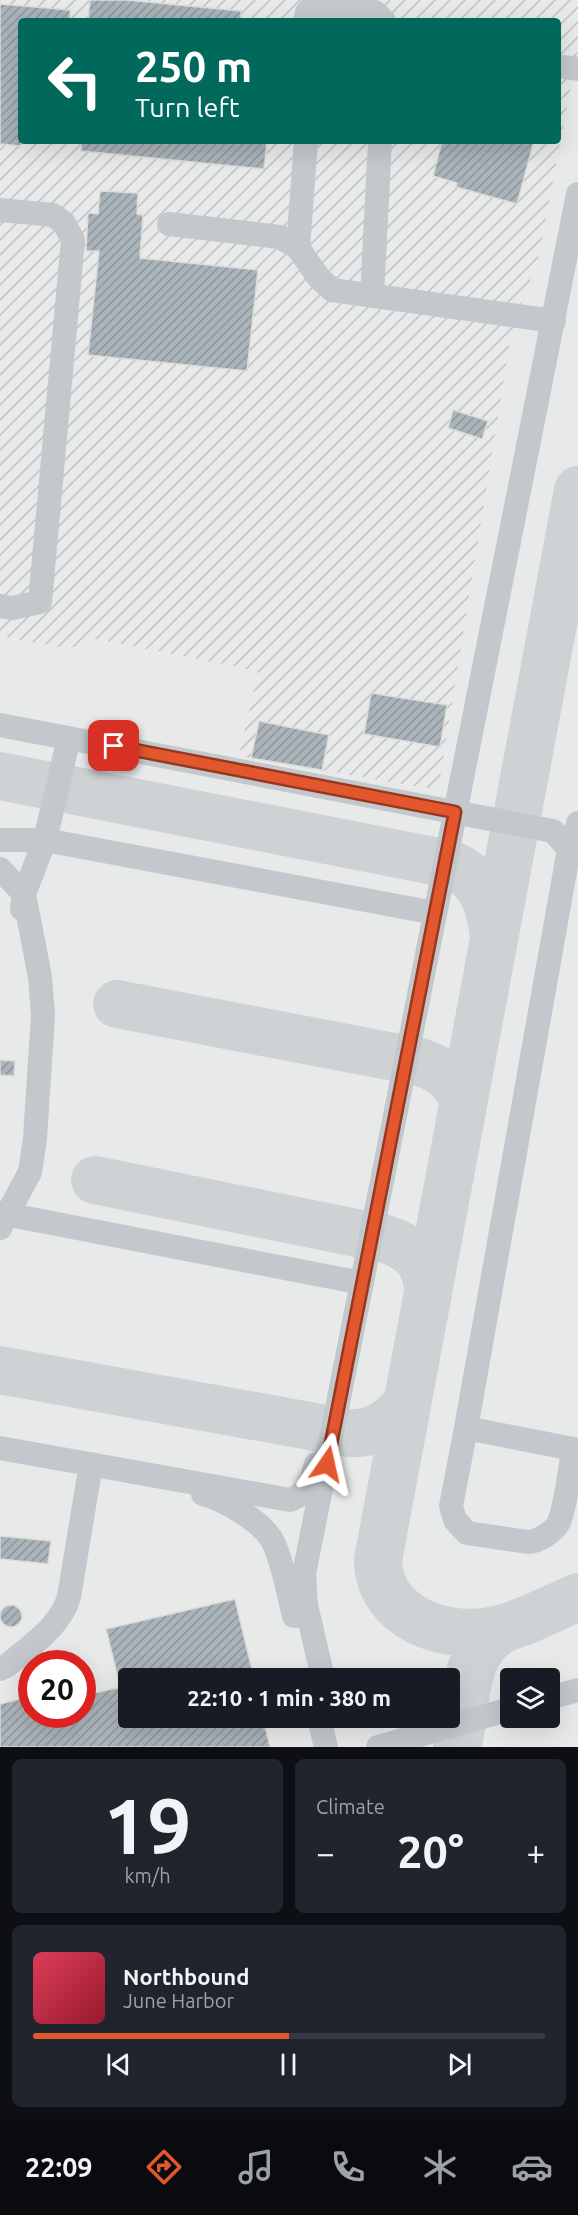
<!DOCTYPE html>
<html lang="en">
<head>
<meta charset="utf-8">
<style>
	:root { --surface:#171b24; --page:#20242c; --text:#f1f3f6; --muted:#9ea1a6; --line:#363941; --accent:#e4572e }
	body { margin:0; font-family:Ubuntu,sans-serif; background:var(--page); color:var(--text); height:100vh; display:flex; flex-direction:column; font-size:22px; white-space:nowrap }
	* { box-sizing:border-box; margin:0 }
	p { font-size:20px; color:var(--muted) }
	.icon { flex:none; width:33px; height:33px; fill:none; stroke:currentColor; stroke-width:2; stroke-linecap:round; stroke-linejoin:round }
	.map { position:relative; height:1747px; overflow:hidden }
	.side { display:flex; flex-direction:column; gap:12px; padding:12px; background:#0d0f14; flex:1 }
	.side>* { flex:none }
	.guide { position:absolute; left:18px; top:18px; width:543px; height:126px; border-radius:6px; box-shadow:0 6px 24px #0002; background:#00695c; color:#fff; overflow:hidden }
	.buttons { position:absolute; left:500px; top:1668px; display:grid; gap:12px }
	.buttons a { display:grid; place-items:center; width:60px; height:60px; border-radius:6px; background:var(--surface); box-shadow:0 6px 24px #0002; font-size:30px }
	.speed { position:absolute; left:18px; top:1650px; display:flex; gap:12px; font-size:30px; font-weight:700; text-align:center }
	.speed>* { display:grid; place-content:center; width:78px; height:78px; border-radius:50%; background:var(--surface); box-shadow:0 6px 24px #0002; line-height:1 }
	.speed .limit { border:9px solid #d22; background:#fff; color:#111 }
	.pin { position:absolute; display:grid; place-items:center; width:51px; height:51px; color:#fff; margin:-26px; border-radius:12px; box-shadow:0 3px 9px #0006 }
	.me { position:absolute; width:66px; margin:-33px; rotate:11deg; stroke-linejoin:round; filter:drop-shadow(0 0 4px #0008) }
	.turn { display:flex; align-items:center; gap:21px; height:126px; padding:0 18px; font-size:27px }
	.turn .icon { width:78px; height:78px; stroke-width:2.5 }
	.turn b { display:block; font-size:42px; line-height:51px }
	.big { font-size:45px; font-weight:700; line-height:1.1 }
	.side .tile { flex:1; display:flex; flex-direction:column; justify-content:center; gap:9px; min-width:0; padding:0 21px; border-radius:9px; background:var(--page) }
	.side .dial { align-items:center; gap:0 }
	.dial b { font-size:78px; line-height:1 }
	.song { display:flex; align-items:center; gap:18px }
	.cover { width:72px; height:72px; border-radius:9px; background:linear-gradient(135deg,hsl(350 70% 55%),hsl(350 70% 35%)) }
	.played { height:6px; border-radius:3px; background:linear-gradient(90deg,var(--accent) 50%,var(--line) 50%) }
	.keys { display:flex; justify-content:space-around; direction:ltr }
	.heat { display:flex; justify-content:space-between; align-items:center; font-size:33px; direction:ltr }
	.side .tiles { flex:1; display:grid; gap:12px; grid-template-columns:1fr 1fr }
	.tile:last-child { grid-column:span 2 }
	.trip { position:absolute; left:118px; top:1668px; width:342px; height:60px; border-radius:6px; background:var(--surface); box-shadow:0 6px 24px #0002; font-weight:700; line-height:60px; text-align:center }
	.dock { display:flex; height:96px; justify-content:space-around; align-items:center; background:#090b0e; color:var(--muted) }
	.dock .icon { width:42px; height:42px }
	.dock .on { color:var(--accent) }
	.dock b { font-size:27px; color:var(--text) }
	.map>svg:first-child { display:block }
	.built { fill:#e8e9e9; fill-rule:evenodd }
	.industrial { fill:url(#industrial-furrows); fill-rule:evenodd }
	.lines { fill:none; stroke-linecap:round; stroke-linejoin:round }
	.taxiway { stroke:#ced2d4; stroke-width:48 }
	.building { fill:url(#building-hatch); stroke:#dcdcda; stroke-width:1.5 }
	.minor { stroke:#c3c8cc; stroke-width:24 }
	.route-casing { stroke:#94391e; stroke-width:15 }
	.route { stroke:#e4572e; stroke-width:10 }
</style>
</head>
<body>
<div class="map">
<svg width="578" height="1747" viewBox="0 0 578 1747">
	<defs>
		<pattern id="industrial-furrows" width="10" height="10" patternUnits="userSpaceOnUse" patternTransform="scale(1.5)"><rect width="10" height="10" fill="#e8e9e9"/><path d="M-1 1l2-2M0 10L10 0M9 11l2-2" fill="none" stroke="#c0c1c2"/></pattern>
		<pattern id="building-hatch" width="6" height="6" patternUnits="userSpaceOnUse" patternTransform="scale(1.5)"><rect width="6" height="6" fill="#aab3b9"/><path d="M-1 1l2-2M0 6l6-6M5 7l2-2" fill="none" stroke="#8e969c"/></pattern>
	</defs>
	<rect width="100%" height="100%" fill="#fafaf8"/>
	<!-- built -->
	<path class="built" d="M 0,0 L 578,0 L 578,1747 L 0,1747 ZM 21,21 L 558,21 L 558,141 L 21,141 ZM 32,1664 L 82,1664 L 82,1714 L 32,1714 ZM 129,1678 L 450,1678 L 450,1718 L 129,1718 ZM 510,1678 L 549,1678 L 549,1718 L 510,1718 Z"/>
	<!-- industrial -->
	<path class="industrial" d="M 0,0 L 578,0 L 578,48 L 539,255 L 511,335 L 438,790 L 239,756 L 258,671 L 92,638 L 74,647 L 64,648 L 0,636 ZM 21,21 L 558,21 L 558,141 L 21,141 Z"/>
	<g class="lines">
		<!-- taxiway -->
		<path class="taxiway" d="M 578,490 L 378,1560 C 379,1619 447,1641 496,1630 C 524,1624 552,1608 578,1597
			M 0,776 L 449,864 C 481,875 490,905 494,936
			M 117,1004 L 420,1062 C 441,1069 459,1081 463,1104
			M 95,1180 L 386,1239 C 413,1248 427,1263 428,1291
			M 0,1370 L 348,1433 C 374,1435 393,1422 407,1402
			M 457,1747 C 469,1704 459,1652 505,1628"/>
	</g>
	<!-- building -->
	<path class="building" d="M 90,0 L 127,0 L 241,11 L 241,21 L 88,21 Z
		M 0,4 L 70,10 L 70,21 L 21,21 L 21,146 L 0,144 Z
		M 81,141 L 267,141 L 264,169 L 81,151 Z
		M 442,141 L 534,141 L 517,204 L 456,187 L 457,183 L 433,176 Z
		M 100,191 L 138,193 L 137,214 L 143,215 L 140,258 L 258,270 L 247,371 L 88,355 L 99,251 L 86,251 L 88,213 L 98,214 Z
		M 453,410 L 488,421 L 482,439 L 448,428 Z
		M 371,693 L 447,705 L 440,747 L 364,734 Z
		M 259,721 L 329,735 L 322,770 L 251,758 Z
		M 0,1060 L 15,1061 L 14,1076 L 0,1075 Z
		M 0,1536 L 51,1541 L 48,1564 L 0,1559 Z
		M 235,1599 L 254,1678 L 118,1678 L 106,1629 Z
		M0 1616a11 11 0 1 1 22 0a11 11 0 1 1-22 0Z
		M 129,1685 L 129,1718 L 263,1718 L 270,1747 L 0,1747 L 0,1704 L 32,1696 L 32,1714 L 82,1714 L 82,1696 Z"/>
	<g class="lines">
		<!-- minor -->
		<path class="minor" d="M 305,21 L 307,12 L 311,8 L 375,12 L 384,21
			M 558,66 L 578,69
			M 0,210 L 53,215 L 64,223 L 73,240 L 40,602 L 12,608 L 0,606
			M 169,224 L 280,237 L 298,248 L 319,278 L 332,290 L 554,321
			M 298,248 L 306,141
			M 372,296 L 380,141
			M 0,725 L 553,831 L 569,849 L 578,851
			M 578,823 L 575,838 L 569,849 L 466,1428 L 578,1450
			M 0,840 L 45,840 L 435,913
			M 0,869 L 24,894 L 40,977 L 43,1015 L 35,1138 L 30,1172 L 0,1228
			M 22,909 L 24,894 L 45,840 L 69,738
			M 0,1213 L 362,1283
			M 466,1428 L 451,1506 L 455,1520 L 467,1533 L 528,1542 C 538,1542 555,1531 559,1522 C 566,1505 570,1469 573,1450
			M 0,1448 L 290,1500 C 307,1494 312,1481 316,1464
			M 203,1494 C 225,1500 265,1523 274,1544 C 284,1567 288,1592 294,1616
			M 0,1669 L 8,1665 C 31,1645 60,1627 69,1597 L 91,1464
			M 323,1678 L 306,1605 L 304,1574 L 578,194
			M 549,1698 L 578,1690
			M 319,1718 L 326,1747
			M 378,1747 L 510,1709"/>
	</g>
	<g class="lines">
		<defs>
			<path id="route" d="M 114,746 L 455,812 L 327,1464"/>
		</defs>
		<!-- route casing -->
		<use href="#route" class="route-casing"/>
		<!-- route -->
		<use href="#route" class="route"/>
	</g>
</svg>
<div class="buttons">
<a><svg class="icon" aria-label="layers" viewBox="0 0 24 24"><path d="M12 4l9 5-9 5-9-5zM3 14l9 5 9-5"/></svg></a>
</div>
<div class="speed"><div class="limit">20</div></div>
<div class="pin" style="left:114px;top:746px;background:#d93025"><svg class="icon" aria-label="arrive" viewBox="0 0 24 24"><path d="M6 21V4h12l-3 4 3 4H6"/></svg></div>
<svg class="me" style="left:327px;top:1464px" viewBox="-20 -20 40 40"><path d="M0-17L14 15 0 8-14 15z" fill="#e4572e" stroke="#fff" stroke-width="4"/></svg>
<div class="trip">22:10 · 1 min · 380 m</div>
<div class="guide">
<div class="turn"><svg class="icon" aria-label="left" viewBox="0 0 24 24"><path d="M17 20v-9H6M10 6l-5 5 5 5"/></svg><div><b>250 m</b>Turn left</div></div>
</div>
</div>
<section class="side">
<div class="tiles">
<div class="tile dial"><b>19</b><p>km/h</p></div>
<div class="tile"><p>Climate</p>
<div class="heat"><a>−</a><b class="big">20°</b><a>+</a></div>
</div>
<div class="tile">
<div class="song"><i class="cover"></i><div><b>Northbound</b><p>June Harbor</p></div></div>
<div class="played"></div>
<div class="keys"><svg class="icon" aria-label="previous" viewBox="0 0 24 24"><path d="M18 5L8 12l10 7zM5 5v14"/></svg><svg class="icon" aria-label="pause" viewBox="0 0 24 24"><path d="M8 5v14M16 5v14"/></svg><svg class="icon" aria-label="next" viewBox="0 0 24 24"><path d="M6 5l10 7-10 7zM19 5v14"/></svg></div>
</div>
</div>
</section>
<nav class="dock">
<b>22:09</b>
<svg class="icon on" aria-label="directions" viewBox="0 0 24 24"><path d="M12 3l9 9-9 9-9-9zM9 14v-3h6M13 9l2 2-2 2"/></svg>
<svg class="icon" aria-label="music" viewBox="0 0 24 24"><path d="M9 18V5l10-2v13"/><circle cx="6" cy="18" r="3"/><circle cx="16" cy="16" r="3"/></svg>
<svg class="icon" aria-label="phone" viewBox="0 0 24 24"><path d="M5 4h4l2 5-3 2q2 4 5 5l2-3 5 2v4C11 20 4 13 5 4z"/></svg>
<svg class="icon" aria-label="climate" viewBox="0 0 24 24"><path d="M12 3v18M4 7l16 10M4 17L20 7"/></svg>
<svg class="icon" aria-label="car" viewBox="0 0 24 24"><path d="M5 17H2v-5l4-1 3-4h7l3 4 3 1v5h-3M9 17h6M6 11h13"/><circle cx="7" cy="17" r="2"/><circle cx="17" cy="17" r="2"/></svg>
</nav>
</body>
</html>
